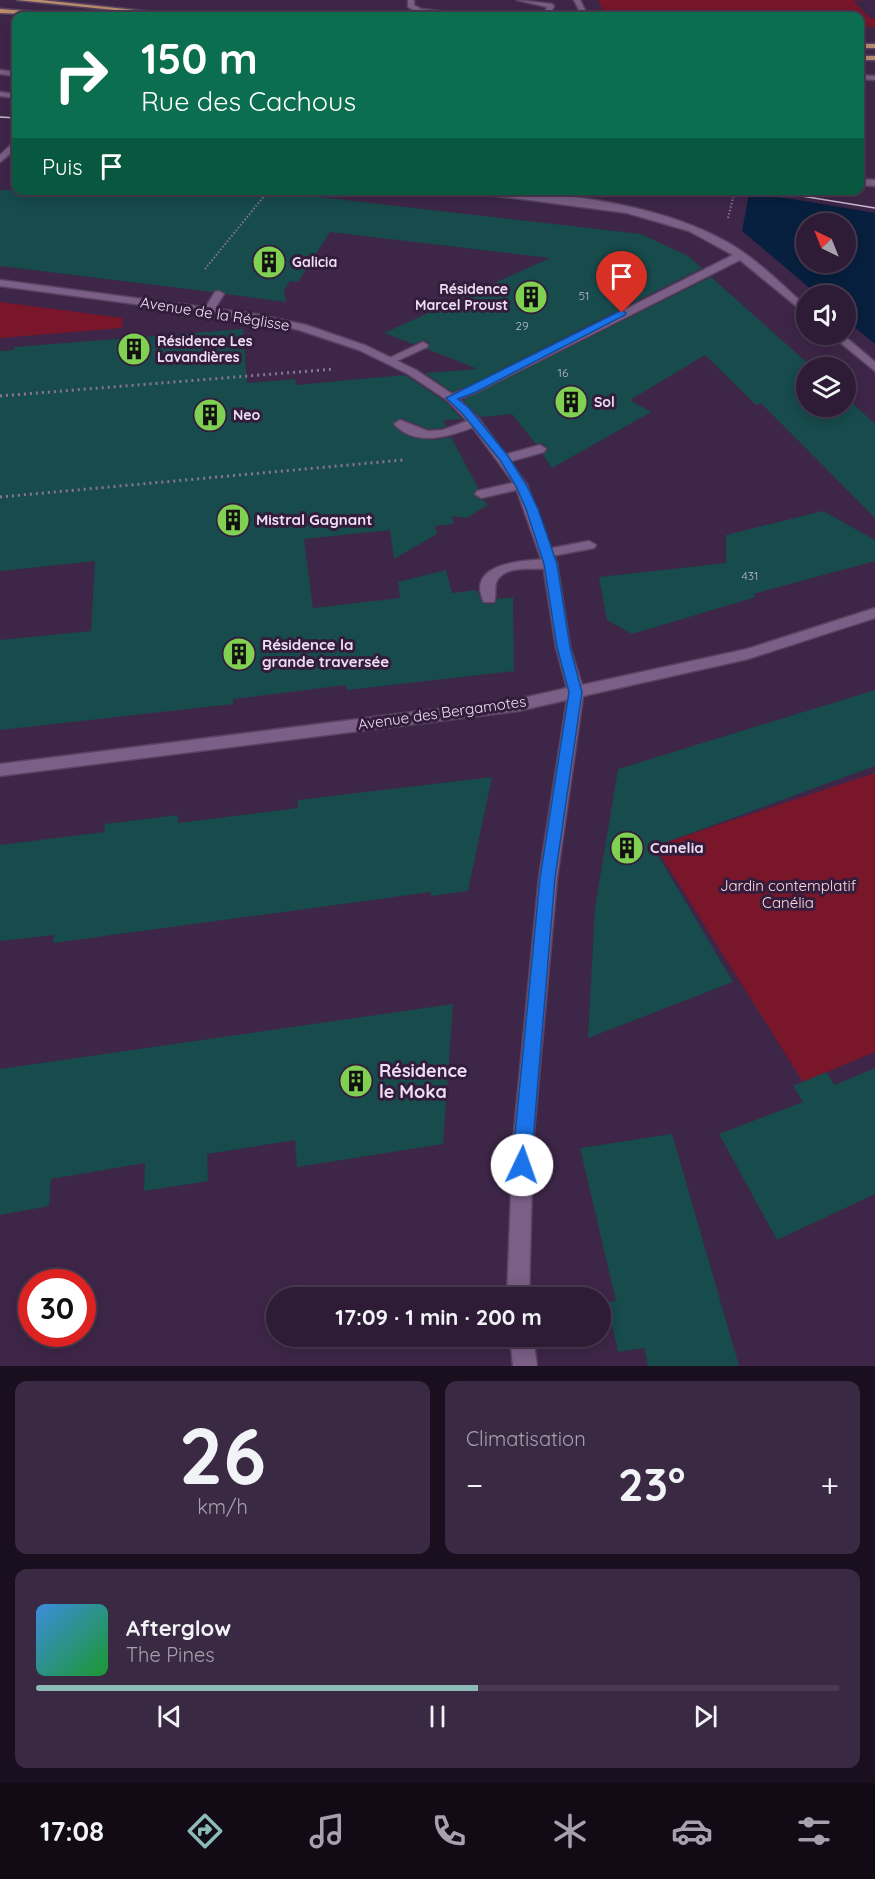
<!DOCTYPE html>
<html lang="fr">
<head>
<meta charset="utf-8">
<style>
	:root { --surface:#2e1c36; --page:#3a2942; --text:#f1f3f6; --muted:#a7a1ad; --line:#493a51; --accent:#8bbbb9 }
	body { margin:0; font-family:Quicksand,sans-serif; background:var(--page); color:var(--text); height:100vh; display:flex; flex-direction:column; font-size:22px; white-space:nowrap }
	* { box-sizing:border-box; margin:0 }
	p { font-size:20px; color:var(--muted) }
	.icon { flex:none; width:33px; height:33px; fill:none; stroke:currentColor; stroke-width:2; stroke-linecap:round; stroke-linejoin:round }
	.map { position:relative; height:1366px; overflow:hidden }
	.drawer { display:flex; flex-direction:column; gap:15px; padding:15px; background:#190f1e; flex:1 }
	.drawer>* { flex:none }
	.guide { position:absolute; left:12px; top:12px; width:852px; height:183px; border-radius:12px; box-shadow:0 3px 15px #0003,0 0 0 2px var(--line); background:#0b6e4f; color:#fff; overflow:hidden }
	.needle { width:39px; rotate:317deg }
	.tools { position:absolute; left:796px; top:213px; display:grid; gap:12px }
	.tools a { display:grid; place-items:center; width:60px; height:60px; border-radius:50%; background:var(--surface); box-shadow:0 3px 15px #0003,0 0 0 2px var(--line); font-size:30px }
	.speed { position:absolute; left:18px; top:1269px; display:flex; gap:12px; font-size:30px; font-weight:700; text-align:center }
	.speed>* { display:grid; place-content:center; width:78px; height:78px; border-radius:50%; background:var(--surface); box-shadow:0 3px 15px #0003,0 0 0 2px var(--line); line-height:1 }
	.speed .limit { border:9px solid #d22; background:#fff; color:#111 }
	.pin { position:absolute; display:grid; place-items:center; width:51px; height:51px; color:#fff; margin:-62px -26px; border-radius:50% 50% 50% 0; rotate:-45deg; box-shadow:0 0 6px #0007 }
	.pin .icon { rotate:45deg }
	.me { position:absolute; width:66px; margin:-33px; rotate:3deg; stroke-linejoin:round; filter:drop-shadow(0 0 4px #0008) }
	.turn { display:flex; align-items:center; gap:21px; height:126px; padding:0 30px; font-size:27px }
	.turn .icon { width:78px; height:78px; stroke-width:2.5 }
	.turn b { display:block; font-size:42px; line-height:51px }
	.then { display:flex; align-items:center; height:57px; padding:0 30px; background:#0003; gap:12px; font-size:22px }
	.big { font-size:45px; font-weight:700; line-height:1.1 }
	.drawer .widget { flex:1; display:flex; flex-direction:column; justify-content:center; gap:9px; min-width:0; padding:0 21px; border-radius:12px; background:var(--page) }
	.drawer .dial { align-items:center; gap:0 }
	.dial b { font-size:78px; line-height:1 }
	.song { display:flex; align-items:center; gap:18px }
	.cover { width:72px; height:72px; border-radius:9px; background:linear-gradient(135deg,hsl(210 70% 55%),hsl(130 70% 35%)) }
	.played { height:6px; border-radius:3px; background:linear-gradient(90deg,var(--accent) 55%,var(--line) 55%) }
	.keys { display:flex; justify-content:space-around; direction:ltr }
	.heat { display:flex; justify-content:space-between; align-items:center; font-size:33px; direction:ltr }
	.drawer .tiles { flex:1; display:grid; gap:15px; grid-template-columns:1fr 1fr }
	.widget:last-child { grid-column:span 2 }
	.trip { position:absolute; left:266px; top:1287px; width:345px; height:60px; border-radius:30px; background:var(--surface); box-shadow:0 3px 15px #0003,0 0 0 2px var(--line); font-weight:700; line-height:60px; text-align:center }
	.tab-bar { display:flex; height:96px; justify-content:space-around; align-items:center; background:#120b16; color:var(--muted) }
	.tab-bar .icon { width:42px; height:42px }
	.tab-bar .selected { color:var(--accent) }
	.tab-bar b { font-size:27px; color:var(--text) }
	.map>svg:first-child { display:block }
	.green { fill:#79162a }
	.water { fill:#07203f; fill-rule:evenodd }
	.building { fill:#174b4c }
	.lines { fill:none; stroke-linecap:round; stroke-linejoin:round }
	.service-casing { stroke:#594361; stroke-width:3 }
	.minor-casing { stroke:#594361; stroke-width:3 }
	.primary-casing { stroke:#594361; stroke-width:3 }
	.path-far1 { stroke:#897591; stroke-width:2; stroke-dasharray:1.5 2; stroke-linecap:butt }
	.path { stroke:#897591; stroke-width:3; stroke-dasharray:2 4; stroke-linecap:butt }
	.service { fill:#7b5f86; fill-rule:evenodd }
	.minor { fill:#7b5f86; fill-rule:evenodd }
	.primary { fill:#bb8e6c; fill-rule:evenodd }
	.tram { stroke:#cbbad3; stroke-width:1.5 }
	.route { fill:#1a73e8; stroke:#114b97; stroke-width:1.5 }
	.labels { text-anchor:middle; stroke-width:6; stroke-linejoin:round; paint-order:stroke }
	.number-label { font-size:12px; fill:#b8b9ca }
	.far-poi-label { font-size:14px; font-weight:bold; fill:#eddef4; stroke:#341c3d; text-anchor:start }
	.street-label { font-size:15px; fill:#eddef4; stroke:#341c3d }
	.poi-label { font-size:15px; font-weight:bold; fill:#eddef4; stroke:#341c3d; text-anchor:start }
	.park-label { font-size:15px; fill:#fddadb; stroke:#341c3d }
	.near-poi-label { font-size:18px; font-weight:bold; fill:#eddef4; stroke:#341c3d; text-anchor:start }
</style>
</head>
<body>
<div class="map">
<svg width="875" height="1366" viewBox="0 0 875 1366">
	<rect width="100%" height="100%" fill="#3e2648"/>
	<!-- green -->
	<path class="green" d="M 598,0 L 866,0 L 853,1 L 870,18 L 875,18 L 875,27 L 860,27 L 860,16 L 606,16 Z
		M 0,302 L 123,318 L 122,328 L 0,338 Z
		M 875,773 L 875,1052 L 803,1082 L 655,846 Z"/>
	<!-- water -->
	<path class="water" d="M 749,194 L 793,199 L 875,213 L 875,344 L 846,320 L 846,296 L 818,295 L 742,231 ZM 807,224 L 846,224 L 846,262 L 807,262 Z"/>
	<!-- building -->
	<path class="building" d="M 0,190 L 260,190 L 310,196 L 641,234 L 688,256 L 702,268 L 468,386 L 452,392 L 425,373 L 478,369 L 427,349 L 430,344 L 424,340 L 413,344 L 384,333 L 550,258 L 330,232 L 298,282 L 290,281 L 284,289 L 286,302 L 226,294 L 218,289 L 212,292 L 0,266 Z
		M 711,277 L 813,368 L 807,368 L 807,406 L 846,406 L 846,397 L 875,424 L 875,518 L 761,403 L 756,405 L 705,355 L 630,400 L 651,412 L 552,468 L 543,455 L 548,450 L 547,447 L 541,443 L 536,444 L 512,414 L 480,417 L 463,400 Z
		M 243,329 L 247,383 L 295,379 L 296,385 L 405,375 L 446,402 L 462,419 L 443,420 L 446,426 L 443,428 L 428,429 L 401,418 L 392,424 L 402,433 L 413,438 L 435,440 L 451,437 L 478,488 L 473,494 L 480,500 L 484,500 L 488,505 L 466,518 L 452,516 L 454,524 L 435,526 L 437,534 L 394,559 L 390,530 L 304,539 L 313,608 L 400,598 L 398,582 L 446,570 L 452,593 L 476,590 L 484,604 L 494,604 L 497,599 L 513,597 L 514,671 L 347,690 L 346,685 L 233,699 L 233,704 L 0,730 L 0,640 L 91,631 L 95,561 L 0,571 L 0,351 L 14,350 L 14,347 Z
		M 823,511 L 875,540 L 875,561 L 753,594 L 756,597 L 632,634 L 607,620 L 599,577 L 726,563 L 726,535 Z
		M 875,690 L 875,766 L 653,847 L 733,982 L 588,1038 L 595,908 L 618,769 Z
		M 492,777 L 468,891 L 431,896 L 431,892 L 53,943 L 54,935 L 0,941 L 0,845 L 104,832 L 105,824 L 178,815 L 178,823 L 298,808 L 298,800 Z
		M 453,1004 L 443,1144 L 297,1167 L 295,1140 L 207,1154 L 208,1181 L 144,1191 L 145,1163 L 51,1179 L 49,1206 L 0,1215 L 0,1069 Z
		M 875,1068 L 875,1194 L 777,1240 L 719,1134 L 803,1102 L 793,1086 L 826,1072 L 835,1085 Z
		M 672,1134 L 682,1168 L 739,1366 L 648,1366 L 644,1348 L 618,1352 L 607,1302 L 616,1301 L 580,1148 Z"/>
	<g class="lines">
		<defs>
			<path id="service" d="M 408,0 L 414,0 L 414,5 L 421,9 L 484,16 L 419,13 L 408,7 Z
				M 517,0 L 552,4 L 554,6 L 549,16 L 543,16 L 547,7 Z
				M 0,70 L 16,72 L 16,76 L 0,74 Z
				M 860,75 L 875,76 L 875,80 L 860,79 Z
				M 0,92 L 16,94 L 16,98 L 0,96 Z
				M 860,179 L 875,180 L 875,186 L 860,185 Z
				M 219,291 L 224,294 L 214,310 L 205,312 L 204,310 L 215,292 Z
				M 423,342 L 428,345 L 427,347 L 395,362 L 387,362 L 385,360 Z
				M 475,418 L 481,422 L 479,425 C 453,435 417,449 394,424 L 400,420 L 428,431 L 443,430 Z
				M 540,445 L 546,449 L 544,452 L 504,463 L 498,459 L 500,456 Z
				M 521,481 L 527,485 L 525,488 L 481,498 L 475,494 L 477,491 Z
				M 589,541 L 596,545 L 594,548 L 547,557 L 540,553 L 547,549 Z
				M 550,559 L 557,564 L 555,567 C 539,572 510,563 498,579 C 493,586 497,595 494,602 L 484,602 C 464,562 527,560 550,559 Z"/>
			<path id="minor" d="M 574,0 L 580,0 L 588,16 L 582,16 Z
				M 13,143 L 16,143 L 16,149 L 0,162 L 0,155 Z
				M 452,190 C 538,190 648,199 725,241 C 755,257 781,284 807,307 L 807,315 L 740,260 L 477,392 L 459,399 L 479,419 L 527,485 L 557,564 L 570,647 L 582,685 L 747,649 L 875,608 L 875,618 L 748,659 L 583,696 L 557,878 L 533,1142 L 529,1298 L 507,1298 L 513,1142 L 539,878 L 567,700 L 518,711 L 0,776 L 0,764 L 518,699 L 567,688 L 556,647 L 543,564 L 515,485 L 471,425 L 447,400 L 408,374 L 359,350 L 299,330 L 255,320 L 0,286 L 0,280 L 255,314 L 306,325 L 367,346 L 416,370 L 452,394 L 469,388 L 733,255 L 689,231 L 627,213 Z
				M 830,334 L 842,334 L 875,362 L 875,371 Z
				M 510,1336 L 533,1336 L 537,1366 L 513,1366 Z"/>
			<path id="primary" d="M 17,0 L 41,0 L 191,16 L 172,16 Z
				M 0,9 L 66,14 L 69,16 L 0,13 Z
				M 860,44 L 875,44 L 875,48 L 860,48 Z
				M 860,56 L 875,56 L 875,60 L 860,60 Z"/>
		</defs>
		<!-- service casing -->
		<use href="#service" class="service-casing"/>
		<!-- minor casing -->
		<use href="#minor" class="minor-casing"/>
		<!-- primary casing -->
		<use href="#primary" class="primary-casing"/>
		<!-- path-far1 -->
		<path class="path-far1" d="M 212,14 L 234,16
			M 728,218 L 735,190
			M 205,269 L 269,190"/>
		<!-- path -->
		<path class="path" d="M 0,396 L 335,369
			M 0,497 L 403,460"/>
		<!-- service -->
		<use href="#service" class="service"/>
		<!-- minor -->
		<use href="#minor" class="minor"/>
		<!-- primary -->
		<use href="#primary" class="primary"/>
		<!-- tram -->
		<path class="tram" d="M 0,117 L 16,118
			M 765,190 L 875,208"/>
	</g>
	<!-- route -->
	<path class="route" d="M 622,310 L 626,313 L 625,315 L 476,392 L 458,399 L 469,408 L 508,456 L 527,486 L 538,509 L 557,564 L 570,647 L 582,692 L 555,878 L 531,1165 L 529,1172 L 522,1174 L 515,1172 L 512,1165 L 540,878 L 569,692 L 557,647 L 544,564 L 526,509 L 516,486 L 500,460 L 462,413 L 446,398 Z"/>
	<!-- icons -->
	<defs>
		<symbol id="building-disc" viewBox="-11 -11 22 22"><circle r="9.5" fill="#80d051" stroke="#341c3d"/><path d="M-4-6H4V6H1V3H-1V6H-4ZM-2.5-4.3h1.7v1.8h-1.7ZM.8-4.3h1.7v1.8H.8ZM-2.5-1h1.7V.8h-1.7ZM.8-1h1.7V.8H.8Z" fill="#111"/></symbol>
	</defs>
	<g fill-rule="evenodd">
		<use href="#building-disc" x="250" y="243" width="38" height="38"/>
		<use href="#building-disc" x="512" y="278" width="38" height="38"/>
		<use href="#building-disc" x="115" y="330" width="38" height="38"/>
		<use href="#building-disc" x="552" y="383" width="38" height="38"/>
		<use href="#building-disc" x="191" y="396" width="38" height="38"/>
		<use href="#building-disc" x="214" y="501" width="38" height="38"/>
		<use href="#building-disc" x="220" y="635" width="38" height="38"/>
		<use href="#building-disc" x="608" y="829" width="38" height="38"/>
		<use href="#building-disc" x="337" y="1062" width="38" height="38"/>
	</g>
	<g class="labels">
		<!-- number labels -->
		<g class="number-label">
			<text x="584" y="300">51</text>
			<text x="522" y="330">29</text>
			<text x="563" y="377">16</text>
			<text x="750" y="580">431</text>
		</g>
		<!-- far-poi labels -->
		<g class="far-poi-label">
			<text x="292" y="267">Galicia</text>
			<text x="508" y="294" text-anchor="end">Résidence<tspan x="508" dy="16">Marcel Proust</tspan></text>
			<text x="157" y="346">Résidence Les<tspan x="157" dy="16">Lavandières</tspan></text>
			<text x="594" y="407">Sol</text>
			<text x="233" y="420">Neo</text>
		</g>
		<!-- street labels -->
		<g class="street-label">
			<text transform="translate(215 314) rotate(9)" y="5">Avenue de la Réglisse</text>
			<text transform="translate(442 713) rotate(-8)" y="5">Avenue des Bergamotes</text>
		</g>
		<!-- poi labels -->
		<g class="poi-label">
			<text x="256" y="525">Mistral Gagnant</text>
			<text x="262" y="650">Résidence la<tspan x="262" dy="17">grande traversée</tspan></text>
			<text x="650" y="853">Canelia</text>
		</g>
		<!-- park labels -->
		<g class="park-label">
			<text x="788" y="891">Jardin contemplatif<tspan x="788" dy="17">Canélia</tspan></text>
		</g>
		<!-- near-poi labels -->
		<g class="near-poi-label">
			<text x="379" y="1077">Résidence<tspan x="379" dy="21">le Moka</tspan></text>
		</g>
	</g>
</svg>
<div class="tools">
<a><svg class="needle" viewBox="-14 -14 28 28"><path d="M0-13l5 13h-10z" fill="#e53935"/><path d="M0 13l5-13h-10z" fill="#a7a1ad"/></svg></a>
<a><svg class="icon" aria-label="sound" viewBox="0 0 24 24"><path d="M4 9h4l5-4v14l-5-4H4zM17 9q2 3 0 6"/></svg></a>
<a><svg class="icon" aria-label="layers" viewBox="0 0 24 24"><path d="M12 4l9 5-9 5-9-5zM3 14l9 5 9-5"/></svg></a>
</div>
<div class="speed"><div class="limit">30</div></div>
<div class="pin" style="left:622px;top:313px;background:#d93025"><svg class="icon" aria-label="arrive" viewBox="0 0 24 24"><path d="M6 21V4h12l-3 4 3 4H6"/></svg></div>
<svg class="me" style="left:522px;top:1165px" viewBox="-20 -20 40 40"><circle r="19" fill="#fff"/><path d="M0-13L10 11 0 6-10 11z" fill="#1a73e8"/></svg>
<div class="trip">17:09 · 1 min · 200 m</div>
<div class="guide">
<div class="turn"><svg class="icon" aria-label="right" viewBox="0 0 24 24"><path d="M7 20v-9h11M14 6l5 5-5 5"/></svg><div><b>150 m</b>Rue des Cachous</div></div>
<div class="then">Puis<svg class="icon" aria-label="arrive" viewBox="0 0 24 24"><path d="M6 21V4h12l-3 4 3 4H6"/></svg></div>
</div>
</div>
<section class="drawer">
<div class="tiles">
<div class="widget dial"><b>26</b><p>km/h</p></div>
<div class="widget"><p>Climatisation</p>
<div class="heat"><a>−</a><b class="big">23°</b><a>+</a></div>
</div>
<div class="widget">
<div class="song"><i class="cover"></i><div><b>Afterglow</b><p>The Pines</p></div></div>
<div class="played"></div>
<div class="keys"><svg class="icon" aria-label="previous" viewBox="0 0 24 24"><path d="M18 5L8 12l10 7zM5 5v14"/></svg><svg class="icon" aria-label="pause" viewBox="0 0 24 24"><path d="M8 5v14M16 5v14"/></svg><svg class="icon" aria-label="next" viewBox="0 0 24 24"><path d="M6 5l10 7-10 7zM19 5v14"/></svg></div>
</div>
</div>
</section>
<nav class="tab-bar">
<b>17:08</b>
<svg class="icon selected" aria-label="directions" viewBox="0 0 24 24"><path d="M12 3l9 9-9 9-9-9zM9 14v-3h6M13 9l2 2-2 2"/></svg>
<svg class="icon" aria-label="music" viewBox="0 0 24 24"><path d="M9 18V5l10-2v13"/><circle cx="6" cy="18" r="3"/><circle cx="16" cy="16" r="3"/></svg>
<svg class="icon" aria-label="phone" viewBox="0 0 24 24"><path d="M5 4h4l2 5-3 2q2 4 5 5l2-3 5 2v4C11 20 4 13 5 4z"/></svg>
<svg class="icon" aria-label="climate" viewBox="0 0 24 24"><path d="M12 3v18M4 7l16 10M4 17L20 7"/></svg>
<svg class="icon" aria-label="car" viewBox="0 0 24 24"><path d="M5 17H2v-5l4-1 3-4h7l3 4 3 1v5h-3M9 17h6M6 11h13"/><circle cx="7" cy="17" r="2"/><circle cx="17" cy="17" r="2"/></svg>
<svg class="icon" aria-label="filters" viewBox="0 0 24 24"><path d="M4 7h16M4 17h16"/><circle cx="9" cy="7" r="2"/><circle cx="15" cy="17" r="2"/></svg>
</nav>
</body>
</html>
